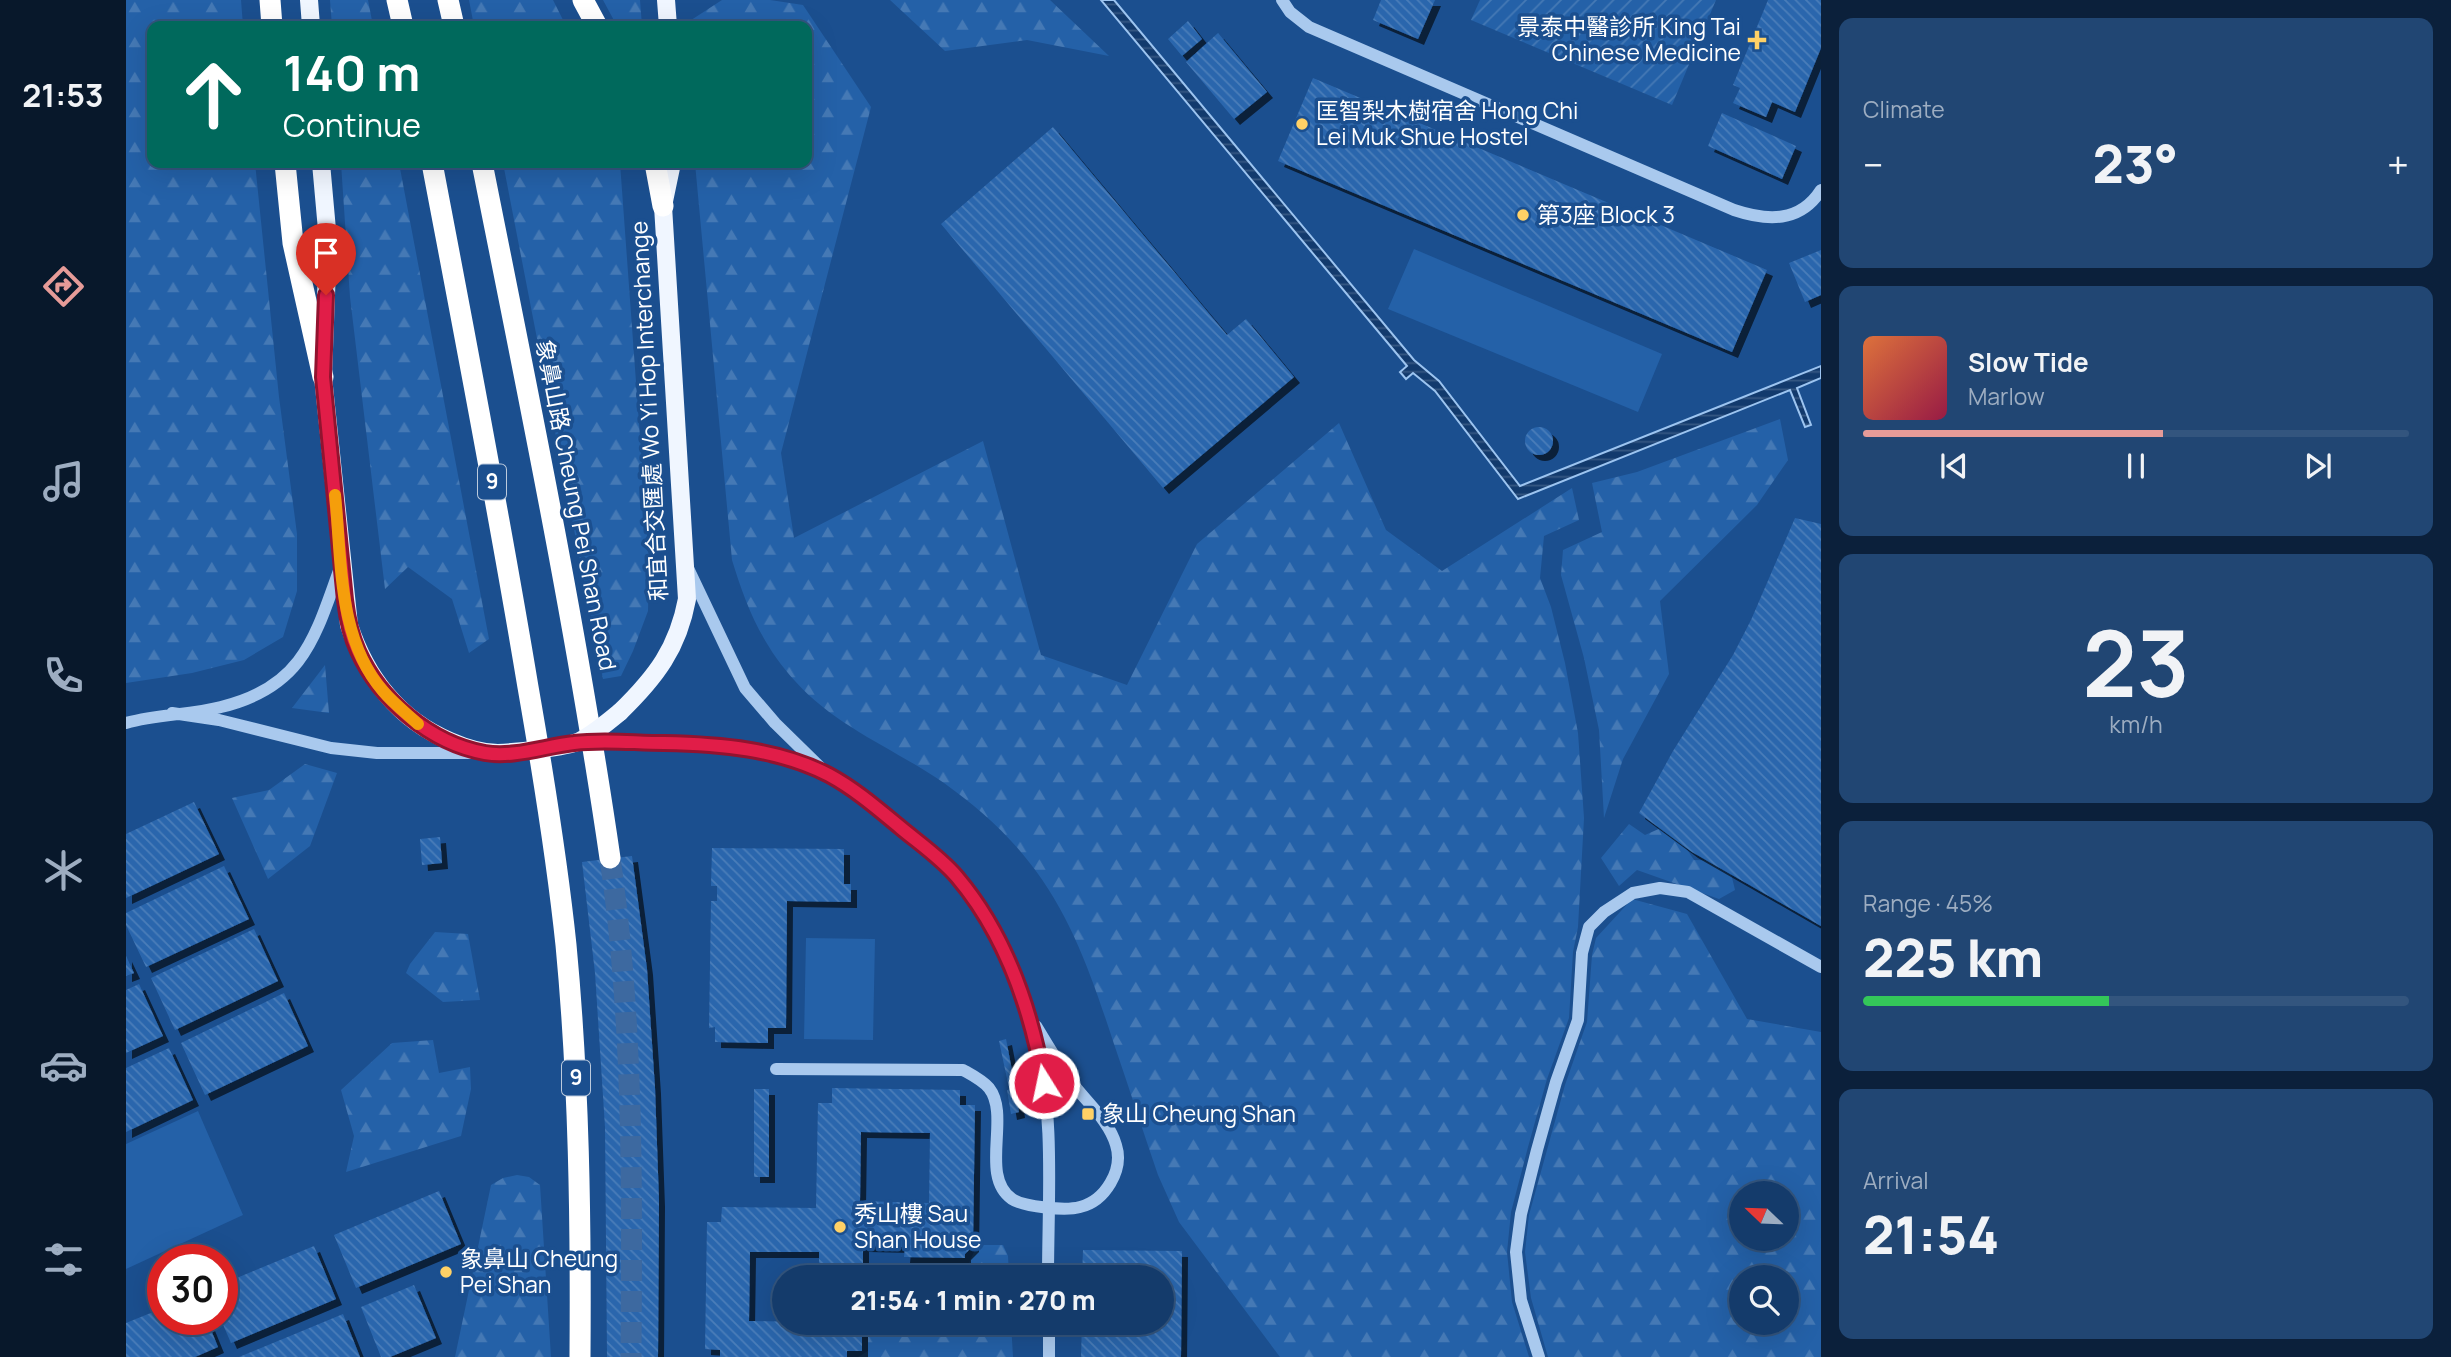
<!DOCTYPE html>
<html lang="en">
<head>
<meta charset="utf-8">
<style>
	:root { --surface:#143b6b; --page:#214673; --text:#f1f3f6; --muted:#9dadc1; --line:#33557e; --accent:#e69b98 }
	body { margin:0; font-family:Manrope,"Noto Sans TC",sans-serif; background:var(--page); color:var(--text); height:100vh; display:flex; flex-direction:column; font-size:26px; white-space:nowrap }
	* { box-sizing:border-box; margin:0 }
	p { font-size:23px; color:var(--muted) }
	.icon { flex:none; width:38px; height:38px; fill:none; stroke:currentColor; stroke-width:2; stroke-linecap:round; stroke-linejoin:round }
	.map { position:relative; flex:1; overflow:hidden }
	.side { display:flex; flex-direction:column; gap:18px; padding:18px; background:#0b203b; width:630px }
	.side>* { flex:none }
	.guide { position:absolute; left:21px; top:21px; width:665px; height:147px; border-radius:14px; box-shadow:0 7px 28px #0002,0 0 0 2px var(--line); background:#00695c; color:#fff; overflow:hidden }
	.needle { width:46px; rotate:293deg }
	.tools { position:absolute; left:1603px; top:1181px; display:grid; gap:14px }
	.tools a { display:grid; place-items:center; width:70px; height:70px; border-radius:50%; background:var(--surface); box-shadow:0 7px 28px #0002,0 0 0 2px var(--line); font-size:35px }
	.speed { position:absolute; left:21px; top:1244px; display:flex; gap:14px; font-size:35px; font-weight:700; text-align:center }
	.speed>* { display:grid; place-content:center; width:91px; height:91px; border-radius:50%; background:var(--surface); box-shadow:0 7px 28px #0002,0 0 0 2px var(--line); line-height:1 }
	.speed .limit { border:10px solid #d22; background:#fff; color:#111 }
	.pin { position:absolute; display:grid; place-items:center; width:60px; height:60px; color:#fff; margin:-72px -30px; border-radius:50% 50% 50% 0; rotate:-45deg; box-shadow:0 0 7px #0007 }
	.pin .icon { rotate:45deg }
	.me { position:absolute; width:77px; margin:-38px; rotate:350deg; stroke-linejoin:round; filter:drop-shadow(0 0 5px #0008) }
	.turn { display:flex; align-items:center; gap:24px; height:147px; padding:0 21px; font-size:32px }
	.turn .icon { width:91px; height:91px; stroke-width:2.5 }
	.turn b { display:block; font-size:49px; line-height:60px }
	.big { font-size:52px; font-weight:800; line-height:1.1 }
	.side .widget { flex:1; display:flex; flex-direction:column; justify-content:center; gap:10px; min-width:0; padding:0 24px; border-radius:14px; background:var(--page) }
	.side .dial { align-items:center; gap:0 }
	.dial b { font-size:91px; line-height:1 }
	.song { display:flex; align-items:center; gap:21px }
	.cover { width:84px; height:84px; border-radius:10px; background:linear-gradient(135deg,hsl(20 70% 55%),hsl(340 70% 35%)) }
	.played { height:7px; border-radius:4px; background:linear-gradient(90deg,var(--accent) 55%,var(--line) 55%) }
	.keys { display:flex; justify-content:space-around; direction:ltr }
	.heat { display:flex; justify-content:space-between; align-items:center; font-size:38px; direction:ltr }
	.charge { height:10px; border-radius:5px; background:linear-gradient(90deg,#34c759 45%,var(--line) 0) }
	.trip { position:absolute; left:646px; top:1265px; width:402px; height:70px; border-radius:35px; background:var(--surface); box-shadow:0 7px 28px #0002,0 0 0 2px var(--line); font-weight:800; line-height:70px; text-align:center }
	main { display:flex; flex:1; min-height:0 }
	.tab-bar { display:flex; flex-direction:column; width:126px; justify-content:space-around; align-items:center; background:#08182b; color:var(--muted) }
	.tab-bar .icon { width:49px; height:49px }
	.tab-bar .on { color:var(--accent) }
	.tab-bar b { font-size:32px; color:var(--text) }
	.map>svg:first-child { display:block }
	.forest { fill:url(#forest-firs); fill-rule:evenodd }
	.park { fill:#2461a8 }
	.garden { fill:url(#garden-furrows) }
	.water { fill:url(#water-rules); stroke:#9cc4f0; stroke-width:2 }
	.building { fill:url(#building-back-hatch); fill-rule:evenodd; filter:url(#shadow) }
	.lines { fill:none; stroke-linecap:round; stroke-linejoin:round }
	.highway-tunnel { stroke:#3d69a0; stroke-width:21; stroke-dasharray:21 10; stroke-linecap:butt }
	.minor { stroke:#a9c9ee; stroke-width:12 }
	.major { stroke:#f0f6ff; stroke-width:18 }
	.highway { stroke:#fff; stroke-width:21 }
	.minor-bridge { stroke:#a9c9ee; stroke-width:12 }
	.major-bridge { stroke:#f0f6ff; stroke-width:18 }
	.route-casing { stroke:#92132f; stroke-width:18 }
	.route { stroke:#e11d48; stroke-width:12 }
	.slow { stroke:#f59e0b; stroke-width:12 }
	.poi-dot { fill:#ffd166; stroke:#1b4f8f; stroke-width:2.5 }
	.labels { text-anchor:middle; stroke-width:7; stroke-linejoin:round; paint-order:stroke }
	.shield { fill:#1b4f8f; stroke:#bbcadd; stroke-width:2 }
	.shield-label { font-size:21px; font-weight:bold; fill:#fff }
	.poi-label { font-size:23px; fill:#fff; stroke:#1b4f8f; text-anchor:start }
	.street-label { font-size:23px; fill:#fff; stroke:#1b4f8f }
</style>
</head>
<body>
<main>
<nav class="tab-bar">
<b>21:53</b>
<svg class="icon on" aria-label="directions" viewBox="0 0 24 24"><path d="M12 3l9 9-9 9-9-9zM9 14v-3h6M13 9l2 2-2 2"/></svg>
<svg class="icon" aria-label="music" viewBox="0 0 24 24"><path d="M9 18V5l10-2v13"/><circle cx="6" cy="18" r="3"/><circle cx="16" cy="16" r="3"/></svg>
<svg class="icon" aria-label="phone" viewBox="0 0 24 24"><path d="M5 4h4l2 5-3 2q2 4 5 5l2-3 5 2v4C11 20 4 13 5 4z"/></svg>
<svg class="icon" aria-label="climate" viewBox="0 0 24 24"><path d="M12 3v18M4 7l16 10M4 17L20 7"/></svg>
<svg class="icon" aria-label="car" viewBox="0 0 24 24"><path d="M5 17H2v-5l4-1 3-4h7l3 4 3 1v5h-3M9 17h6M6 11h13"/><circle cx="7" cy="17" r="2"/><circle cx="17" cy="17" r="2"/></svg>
<svg class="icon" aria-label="filters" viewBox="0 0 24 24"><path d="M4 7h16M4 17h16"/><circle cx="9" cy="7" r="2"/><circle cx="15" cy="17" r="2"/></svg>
</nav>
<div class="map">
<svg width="1695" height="1357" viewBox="0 0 1695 1357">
	<defs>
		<pattern id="forest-firs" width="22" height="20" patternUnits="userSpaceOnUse" patternTransform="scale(1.75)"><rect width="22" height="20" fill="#2461a8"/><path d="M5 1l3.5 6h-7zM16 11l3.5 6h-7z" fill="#4579b5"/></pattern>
		<pattern id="garden-furrows" width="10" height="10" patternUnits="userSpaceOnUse" patternTransform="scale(1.75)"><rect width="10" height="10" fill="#2461a8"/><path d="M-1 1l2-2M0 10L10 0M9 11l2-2" fill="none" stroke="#4579b5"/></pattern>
		<pattern id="water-rules" width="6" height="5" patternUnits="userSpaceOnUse" patternTransform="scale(1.75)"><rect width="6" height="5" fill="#123a6d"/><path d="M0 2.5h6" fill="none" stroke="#365883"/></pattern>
		<pattern id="building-back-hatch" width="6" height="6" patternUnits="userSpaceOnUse" patternTransform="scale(1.75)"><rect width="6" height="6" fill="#2a66ad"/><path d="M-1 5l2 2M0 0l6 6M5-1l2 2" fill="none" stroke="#4a7db9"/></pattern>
		<filter id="shadow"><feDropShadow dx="6" dy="6" stdDeviation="0" flood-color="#0009"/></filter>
	</defs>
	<rect width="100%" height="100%" fill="#1b4f8f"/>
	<!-- forest -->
	<path class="forest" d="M 0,0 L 115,0 L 117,26 L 26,26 L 26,163 L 129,163 L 153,397 L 171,534 L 171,591 L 157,637 L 118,660 L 66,673 L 0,683 Z
		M 204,0 L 242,0 L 247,26 L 206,26 Z
		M 343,0 L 427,0 L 440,26 L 348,26 Z
		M 477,0 L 514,0 L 516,26 L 491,26 Z
		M 596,0 L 644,0 L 677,5 L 745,107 L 655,453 L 668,538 L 857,441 L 915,655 L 1001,685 L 1071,544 L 1213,423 L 1260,530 L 1316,571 L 1446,488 L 1453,520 L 1418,536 L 1414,578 L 1425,607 L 1439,663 L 1452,733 L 1458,818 L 1452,927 L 1447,952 L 1443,1018 L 1421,1079 L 1402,1147 L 1385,1212 L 1381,1252 L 1386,1302 L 1403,1357 L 1154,1357 L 1053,1222 L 1032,1175 C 1017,1131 1003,1088 988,1044 C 967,980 946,916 903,862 C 879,831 850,806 818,783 C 769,749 710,727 669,681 C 636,645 620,606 606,560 L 569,163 L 681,163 L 681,26 L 556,26 Z
		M 764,0 L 924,0 L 983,56 L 901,40 L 819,51 Z
		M 215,163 L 273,163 L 363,639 L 343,653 L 326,599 L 282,567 L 259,589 L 224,297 Z
		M 377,163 L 494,163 L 523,560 L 522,611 L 507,651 L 495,676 L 477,679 Z
		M 1654,419 L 1662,460 L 1631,505 L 1534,601 L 1543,674 L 1497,759 L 1478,818 L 1473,730 L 1458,658 L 1435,575 L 1437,550 L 1476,532 L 1466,483 L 1511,472 Z
		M 199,665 L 203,713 L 166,708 Z
		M 179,764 L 211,773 L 184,846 L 142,879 L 106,798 L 143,790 Z
		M 1503,824 L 1519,835 L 1544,824 L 1568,860 L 1602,861 L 1609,890 L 1593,899 L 1511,870 L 1493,886 L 1475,858 Z
		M 1506,899 L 1561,914 L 1621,1019 L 1695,1032 L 1695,1357 L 1422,1357 L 1405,1298 L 1399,1252 L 1403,1215 L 1439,1085 L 1461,1022 L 1466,955 L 1470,938 ZM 1615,1194 L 1661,1194 L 1661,1239 L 1615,1239 ZM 1615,1278 L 1661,1278 L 1661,1323 L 1615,1323 Z
		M 309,932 L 342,934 L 354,1000 L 317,1002 L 280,973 L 284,964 Z
		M 307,1040 L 313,1073 L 344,1067 L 345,1089 L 335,1136 L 220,1172 L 228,1136 L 215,1090 L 266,1043 Z
		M 391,1175 L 403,1177 L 414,1185 L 425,1357 L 329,1357 L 365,1185 L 377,1178 Z
		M 851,1245 L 877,1245 L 882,1256 L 883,1277 L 742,1277 L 742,1264 L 843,1263 Z
		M 742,1323 L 885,1323 L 887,1357 L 732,1357 L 742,1351 Z"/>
	<!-- park -->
	<path class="park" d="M 1288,249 L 1536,354 L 1512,412 L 1262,309 Z
		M 680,938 L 749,939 L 747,1040 L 678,1039 Z
		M 72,1111 L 117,1215 L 0,1269 L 0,1144 Z"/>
	<!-- garden -->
	<path class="garden" d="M 1354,0 L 1590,0 L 1546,105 L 1345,20 Z"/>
	<!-- water -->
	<path class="water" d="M 975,0 L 988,0 L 1288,360 L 1313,381 L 1394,486 L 1695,366 L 1695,378 L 1671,388 L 1685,425 L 1679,427 L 1664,390 L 1392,499 L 1309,391 L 1287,373 L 1280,379 L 1274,372 L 1281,366 Z"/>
	<!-- building -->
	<path class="building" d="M 1255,0 L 1309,0 L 1292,39 L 1247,20 Z
		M 1642,0 L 1695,0 L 1695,48 L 1669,112 L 1646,102 L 1640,117 L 1607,103 L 1614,88 L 1607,85 Z
		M 1062,21 L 1076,39 L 1056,56 L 1042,39 Z
		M 1092,33 L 1141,92 L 1108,119 L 1060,62 Z
		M 1187,78 L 1641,270 L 1606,352 L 1152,161 Z
		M 1596,113 L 1670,146 L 1656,179 L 1582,146 Z
		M 927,127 L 1101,335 L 1120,319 L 1168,377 L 1037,488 L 815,224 Z
		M 1695,250 L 1695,295 L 1679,302 L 1663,263 Z
		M1399 441a14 14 0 1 1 28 0a14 14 0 1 1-28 0Z
		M 1669,518 L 1695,524 L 1695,926 L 1566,852 L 1513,813 L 1547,751 L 1607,655 L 1625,620 Z
		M 68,802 L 93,854 L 0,898 L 0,834 Z
		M 314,837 L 316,863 L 296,865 L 294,839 Z
		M 586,848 L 718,849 L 718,884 L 725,884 L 725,902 L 661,901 L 660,1028 L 642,1028 L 642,1043 L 589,1042 L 589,1027 L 583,1028 L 585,901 L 591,901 L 591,886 L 585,886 Z
		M 506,856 L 521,969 L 529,1088 L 533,1201 L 532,1357 L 481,1357 L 479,1127 L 469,973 L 456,862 Z
		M 98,866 L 123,919 L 20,967 L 0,925 L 0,913 Z
		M 128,929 L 152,981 L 49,1030 L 25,978 Z
		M 0,956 L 8,973 L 0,976 Z
		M 13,984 L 37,1036 L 0,1053 L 0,990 Z
		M 158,993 L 182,1046 L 79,1095 L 55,1043 Z
		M 880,1039 L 889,1086 L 883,1088 L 873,1041 Z
		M 43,1048 L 67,1100 L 0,1132 L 0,1068 Z
		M 706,1088 L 834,1090 L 834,1105 L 849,1105 L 847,1246 L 839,1254 L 839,1258 L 778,1257 L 779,1247 L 737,1246 L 737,1278 L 693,1278 L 693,1252 L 624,1252 L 623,1321 L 736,1323 L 736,1351 L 721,1351 L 721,1357 L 594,1357 L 594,1350 L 579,1349 L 581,1222 L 595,1222 L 596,1207 L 690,1208 L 692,1103 L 706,1103 ZM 735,1132 L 804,1133 L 803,1203 L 734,1201 Z
		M 628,1089 L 643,1089 L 643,1177 L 628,1177 Z
		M 890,1089 L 893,1112 L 885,1114 L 881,1090 Z
		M 313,1191 L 335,1244 L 230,1288 L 208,1235 Z
		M 188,1246 L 210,1299 L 105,1343 L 95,1320 L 96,1284 Z
		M 957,1250 L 1056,1251 L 1055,1357 L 955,1357 L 956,1323 L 1036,1323 L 1036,1278 L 956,1278 Z
		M 288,1285 L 310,1338 L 264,1357 L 255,1357 L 235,1307 Z
		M 37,1308 L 37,1320 L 81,1320 L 92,1347 L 69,1357 L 0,1357 L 0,1323 Z
		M 217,1314 L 234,1357 L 113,1357 L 164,1336 Z"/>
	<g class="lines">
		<!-- highway-tunnel -->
		<path class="highway-tunnel" d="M 484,858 C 508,1024 506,1190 505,1357"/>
		<!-- minor -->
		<path class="minor" d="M 1156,0 L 1164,12 L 1183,27 L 1608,210 C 1641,221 1674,223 1695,190
			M 561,566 L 619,688 L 649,723 L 699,772
			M 46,713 L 93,720 L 205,748 L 251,753 L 346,753
			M 0,723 C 31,714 64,715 95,707 C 178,687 189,637 215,565
			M 513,743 C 562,744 614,744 660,759 C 703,772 735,795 769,823 C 789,839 812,856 829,875 C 870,919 896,982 910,1040 C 929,1117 922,1199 922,1278
			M 650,1069 L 837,1070 C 846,1075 856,1080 863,1088 C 885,1116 853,1176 886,1199 C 898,1207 940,1211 954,1207 C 979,1201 998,1170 990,1145 C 983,1120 959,1101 944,1080 C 932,1063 921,1044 910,1026
			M 923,1323 L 923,1357
			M 1413,1357 L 1395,1300 L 1390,1252 L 1395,1214 L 1411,1150 L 1430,1082 L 1452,1020 L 1456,953 L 1463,927 L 1478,912 L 1507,893 L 1534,888 L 1562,892 L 1695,967"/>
		<!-- major -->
		<path class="major" d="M 183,0 L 185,26
			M 540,0 L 542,26
			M 195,163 L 202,241 L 197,377 L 223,625 C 240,677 273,720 324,741 C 340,748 355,753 372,753
			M 494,712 C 530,677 552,648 561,599 L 537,206 L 546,163"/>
		<!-- highway -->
		<path class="highway" d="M 144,0 L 146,26
			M 271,0 L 277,26
			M 322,0 L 328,26
			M 457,0 L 471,26
			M 159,163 L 167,243 L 197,377
			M 306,163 C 339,337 373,512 402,687 C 417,773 431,859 440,945 C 453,1082 455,1219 454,1357
			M 356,163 C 402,394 450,625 484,858
			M 529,163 L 537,206"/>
		<!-- minor-bridge -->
		<path class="minor-bridge" d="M 454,742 L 513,743"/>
		<!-- major-bridge -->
		<path class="major-bridge" d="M 372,753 C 390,752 438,748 454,741 C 469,733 482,722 494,712"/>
	</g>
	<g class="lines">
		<defs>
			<path id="route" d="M 200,295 L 197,377 L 219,600 C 221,617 224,634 232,651 C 254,700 304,743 359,753 C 388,758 420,746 448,743 C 477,739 509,743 538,743 C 593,744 653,749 703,775 C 729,789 752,809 775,828 C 793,843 815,858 831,877 C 880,935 905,1009 918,1083"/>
		</defs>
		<!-- route casing -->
		<use href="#route" class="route-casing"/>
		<!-- route -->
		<use href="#route" class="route"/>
		<!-- slow -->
		<path class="slow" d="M 209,495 C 216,560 211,638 257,691 C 267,703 280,713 292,724"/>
	</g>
	<!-- markers -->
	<g class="poi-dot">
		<path d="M1627.5 29.5h7v7h7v7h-7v7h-7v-7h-7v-7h7z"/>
		<circle cx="1176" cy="124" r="7"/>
		<circle cx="1397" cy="215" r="7"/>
		<rect x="955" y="1107" width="14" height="14" rx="3.5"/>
		<circle cx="714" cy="1227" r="7"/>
		<circle cx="320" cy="1272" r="7"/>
	</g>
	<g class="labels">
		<!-- shield labels -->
		<g class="shield">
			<rect x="352" y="464.5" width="28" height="35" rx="5"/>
			<rect x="436" y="1060.5" width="28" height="35" rx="5"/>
		</g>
		<g class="shield-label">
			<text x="366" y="489">9</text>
			<text x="450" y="1085">9</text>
		</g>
		<!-- poi labels -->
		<g class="poi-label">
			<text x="1615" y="35" text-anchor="end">景泰中醫診所 King Tai<tspan x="1615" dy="26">Chinese Medicine</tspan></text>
			<text x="1190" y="119">匡智梨木樹宿舍 Hong Chi<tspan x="1190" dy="26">Lei Muk Shue Hostel</tspan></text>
			<text x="1411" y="223">第3座 Block 3</text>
			<text x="976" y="1122">象山 Cheung Shan</text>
			<text x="728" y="1222">秀山樓 Sau<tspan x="728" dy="26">Shan House</tspan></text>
			<text x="334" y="1267">象鼻山 Cheung<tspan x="334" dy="26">Pei Shan</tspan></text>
		</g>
		<!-- street labels -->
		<g class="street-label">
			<text transform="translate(523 411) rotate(-93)" y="8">和宜合交匯處 Wo Yi Hop Interchange</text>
			<text transform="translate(450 505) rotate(79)" y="8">象鼻山路 Cheung Pei Shan Road</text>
		</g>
	</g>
</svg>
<div class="tools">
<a><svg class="needle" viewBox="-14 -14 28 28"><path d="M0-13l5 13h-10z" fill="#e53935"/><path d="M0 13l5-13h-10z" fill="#9dadc1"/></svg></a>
<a><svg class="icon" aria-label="search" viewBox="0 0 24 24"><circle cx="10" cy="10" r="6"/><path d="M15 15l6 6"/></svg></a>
</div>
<div class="speed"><div class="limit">30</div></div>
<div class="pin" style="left:200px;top:295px;background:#d93025"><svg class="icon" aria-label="arrive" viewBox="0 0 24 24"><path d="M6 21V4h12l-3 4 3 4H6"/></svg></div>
<svg class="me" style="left:918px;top:1083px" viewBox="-20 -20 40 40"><circle r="17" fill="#e11d48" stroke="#fff" stroke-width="3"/><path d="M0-11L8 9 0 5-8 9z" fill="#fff"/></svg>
<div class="trip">21:54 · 1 min · 270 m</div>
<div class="guide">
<div class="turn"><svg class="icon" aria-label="ahead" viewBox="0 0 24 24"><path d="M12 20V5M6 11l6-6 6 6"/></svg><div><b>140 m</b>Continue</div></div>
</div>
</div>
<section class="side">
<div class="widget"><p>Climate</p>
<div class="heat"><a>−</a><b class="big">23°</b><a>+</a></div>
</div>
<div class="widget">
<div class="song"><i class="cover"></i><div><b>Slow Tide</b><p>Marlow</p></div></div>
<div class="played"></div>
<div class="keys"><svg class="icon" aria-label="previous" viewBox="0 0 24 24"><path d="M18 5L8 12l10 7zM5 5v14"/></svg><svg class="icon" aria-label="pause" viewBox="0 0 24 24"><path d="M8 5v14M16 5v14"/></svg><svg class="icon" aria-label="next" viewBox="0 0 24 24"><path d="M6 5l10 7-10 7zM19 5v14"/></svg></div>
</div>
<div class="widget dial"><b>23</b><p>km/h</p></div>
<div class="widget"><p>Range · 45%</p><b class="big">225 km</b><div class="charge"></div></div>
<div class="widget"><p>Arrival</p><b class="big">21:54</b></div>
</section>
</main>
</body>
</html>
